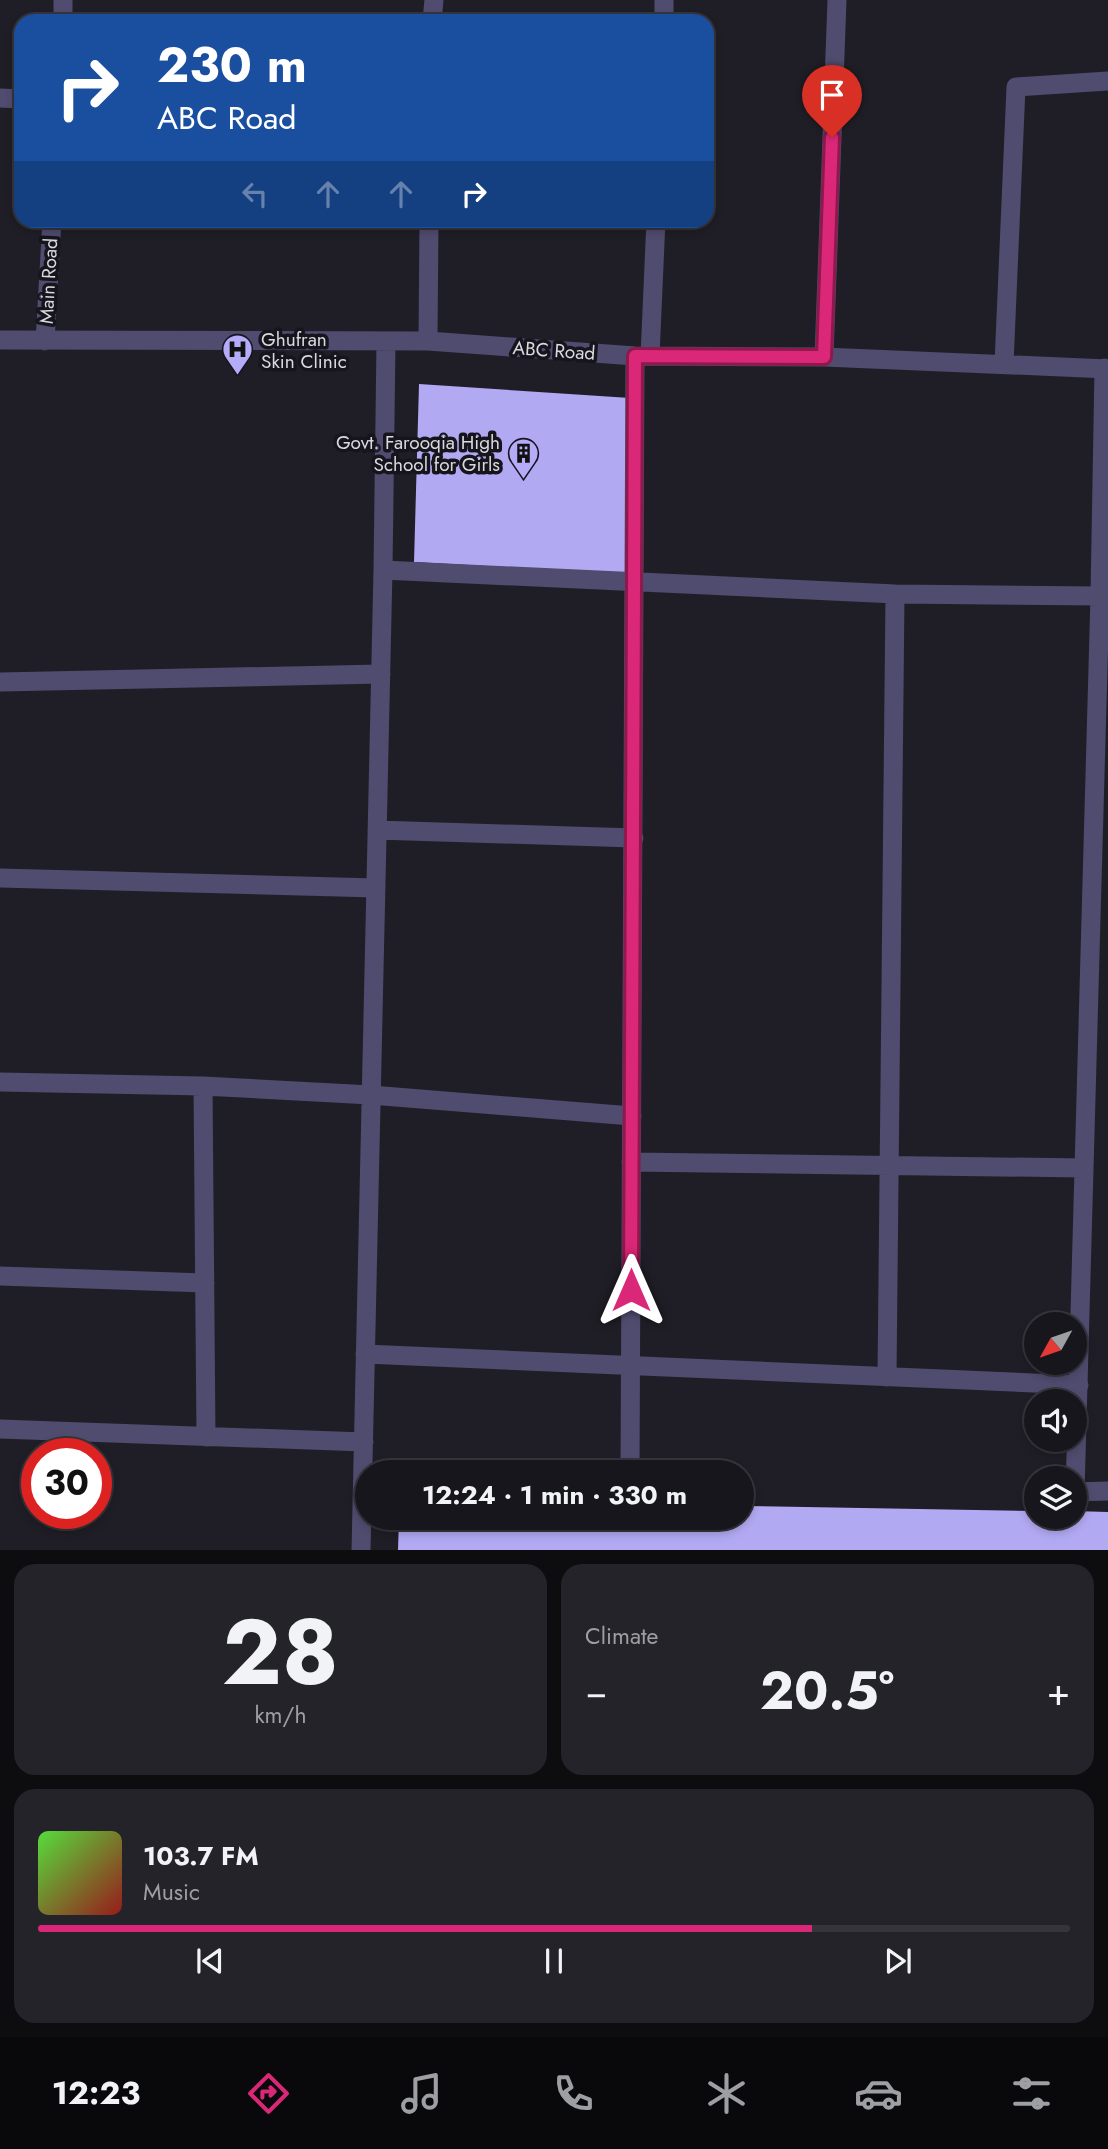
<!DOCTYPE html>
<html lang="en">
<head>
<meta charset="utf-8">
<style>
	:root { --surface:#17161c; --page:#242329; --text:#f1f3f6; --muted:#9e9fa3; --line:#36353b; --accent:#db2777 }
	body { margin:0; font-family:Jost,sans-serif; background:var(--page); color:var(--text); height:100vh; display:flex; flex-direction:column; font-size:26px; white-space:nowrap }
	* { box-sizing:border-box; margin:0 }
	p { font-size:23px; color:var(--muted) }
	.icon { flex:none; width:38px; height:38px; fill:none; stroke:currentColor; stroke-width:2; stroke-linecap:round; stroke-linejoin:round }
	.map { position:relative; height:1550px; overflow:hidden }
	.panel { display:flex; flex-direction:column; gap:14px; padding:14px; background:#0d0c0f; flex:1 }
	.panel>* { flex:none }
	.guide { position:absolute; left:14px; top:14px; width:700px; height:214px; border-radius:21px; box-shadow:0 4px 10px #0003,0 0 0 2px var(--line); background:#1a4fa0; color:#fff; overflow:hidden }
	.needle { width:46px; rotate:230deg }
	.fabs { position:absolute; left:1024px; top:1312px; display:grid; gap:14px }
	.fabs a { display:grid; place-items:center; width:63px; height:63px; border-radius:50%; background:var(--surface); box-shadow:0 4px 10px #0003,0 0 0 2px var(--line); font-size:35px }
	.speed { position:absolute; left:21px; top:1438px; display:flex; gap:14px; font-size:35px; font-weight:700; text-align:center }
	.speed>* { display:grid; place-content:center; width:91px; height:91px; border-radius:50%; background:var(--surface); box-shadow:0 4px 10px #0003,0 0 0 2px var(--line); line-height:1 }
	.speed .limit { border:10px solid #d22; background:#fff; color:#111 }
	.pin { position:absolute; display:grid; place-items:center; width:60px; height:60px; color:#fff; margin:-72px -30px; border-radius:50% 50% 50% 0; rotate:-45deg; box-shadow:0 0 7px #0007 }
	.pin .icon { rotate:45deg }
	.me { position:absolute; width:77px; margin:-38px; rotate:0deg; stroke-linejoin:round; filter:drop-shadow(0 0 5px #0008) }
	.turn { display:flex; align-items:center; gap:24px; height:147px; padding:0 28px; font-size:32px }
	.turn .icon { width:91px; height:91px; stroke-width:2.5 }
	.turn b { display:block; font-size:49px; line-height:60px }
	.lanes { display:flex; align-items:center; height:66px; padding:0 28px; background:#0003; justify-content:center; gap:35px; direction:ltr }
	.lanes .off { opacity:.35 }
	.big { font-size:52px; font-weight:700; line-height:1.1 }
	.panel .card { flex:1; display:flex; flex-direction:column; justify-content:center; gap:10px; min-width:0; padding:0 24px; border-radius:21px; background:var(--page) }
	.panel .dial { align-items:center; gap:0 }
	.dial b { font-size:91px; line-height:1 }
	.song { display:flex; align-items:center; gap:21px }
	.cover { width:84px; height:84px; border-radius:10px; background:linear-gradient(135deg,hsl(110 70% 55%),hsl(0 70% 35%)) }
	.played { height:7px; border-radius:4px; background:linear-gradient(90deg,var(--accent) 75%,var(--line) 75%) }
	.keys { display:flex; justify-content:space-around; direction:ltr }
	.heat { display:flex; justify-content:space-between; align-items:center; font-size:38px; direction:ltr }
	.panel .tiles { flex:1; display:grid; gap:14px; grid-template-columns:1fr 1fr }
	.card:last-child { grid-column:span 2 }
	.trip { position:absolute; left:355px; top:1460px; width:399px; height:70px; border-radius:35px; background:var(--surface); box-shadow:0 4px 10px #0003,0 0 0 2px var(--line); font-weight:700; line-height:70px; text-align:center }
	.menu { display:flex; height:112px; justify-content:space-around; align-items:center; background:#09090b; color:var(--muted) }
	.menu .icon { width:49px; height:49px }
	.menu .selected { color:var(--accent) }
	.menu b { font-size:32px; color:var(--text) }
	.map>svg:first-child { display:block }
	.building { fill:#b1aaf3 }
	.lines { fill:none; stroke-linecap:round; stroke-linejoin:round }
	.minor { stroke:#4f4c6f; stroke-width:19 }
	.route-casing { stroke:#8e194d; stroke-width:18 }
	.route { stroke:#db2777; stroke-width:12 }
	.labels { text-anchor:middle; stroke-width:7; stroke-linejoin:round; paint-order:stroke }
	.street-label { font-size:19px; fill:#d9d9de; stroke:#16151d }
	.poi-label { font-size:19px; fill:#d9d9de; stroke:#16151d; text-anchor:start }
</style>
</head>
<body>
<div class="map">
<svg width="1108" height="1551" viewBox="0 0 1108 1551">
	<rect width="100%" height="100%" fill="#1f1e26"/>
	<!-- building -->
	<path class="building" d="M 419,384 L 630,398 L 629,574 L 414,562 Z
		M 742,1506 L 1036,1511 L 1036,1517 L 1074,1517 L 1074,1511 L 1108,1512 L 1108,1551 L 398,1551 L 399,1517 L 742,1517 Z"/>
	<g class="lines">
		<!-- minor -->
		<path class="minor" d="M 63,21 L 63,0
			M 432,21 L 434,0
			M 664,21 L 664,0
			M 0,98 L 21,99
			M 0,340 L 428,341 L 635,356 L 824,357 L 1108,369
			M 45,341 L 52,220
			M 428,341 L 429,220
			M 650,356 L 656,220
			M 824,357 L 837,0
			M 1004,364 L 1016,87 L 1108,81
			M 1104,368 L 1100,596 L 1075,1492 L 1108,1491
			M 383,570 L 895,594 L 1100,596
			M 0,682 L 381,674
			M 377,830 L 634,838
			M 0,878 L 376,888
			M 0,1082 L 203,1086 L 371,1095 L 632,1116
			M 203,1086 L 206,1437
			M 631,1162 L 1084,1168
			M 0,1276 L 205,1283
			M 365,1354 L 1079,1385
			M 887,1377 L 895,594
			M 0,1429 L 364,1442
			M 630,1472 L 635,356
			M 361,1551 L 383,570 L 386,342"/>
	</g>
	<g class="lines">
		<defs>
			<path id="route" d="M 631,1290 L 635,356 L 824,357 L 832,137"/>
		</defs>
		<!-- route casing -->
		<use href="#route" class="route-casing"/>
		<!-- route -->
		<use href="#route" class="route"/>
	</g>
	<!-- icons -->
	<defs>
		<symbol id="hospital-pin" viewBox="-11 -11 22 30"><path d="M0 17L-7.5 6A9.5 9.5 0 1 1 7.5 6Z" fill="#b4acf9" stroke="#16151d"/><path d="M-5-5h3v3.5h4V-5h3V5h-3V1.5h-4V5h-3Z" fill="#111"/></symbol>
		<symbol id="building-pin" viewBox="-11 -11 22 30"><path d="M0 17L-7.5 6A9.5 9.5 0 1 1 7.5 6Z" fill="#b4acf9" stroke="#16151d"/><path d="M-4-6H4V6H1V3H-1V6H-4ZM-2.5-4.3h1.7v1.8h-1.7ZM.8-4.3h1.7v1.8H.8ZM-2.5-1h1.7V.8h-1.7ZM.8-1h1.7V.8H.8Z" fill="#111"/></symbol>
	</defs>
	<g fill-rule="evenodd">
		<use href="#hospital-pin" x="220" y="332" width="35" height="47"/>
		<use href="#building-pin" x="506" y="436" width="35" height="47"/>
	</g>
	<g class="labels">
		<!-- street labels -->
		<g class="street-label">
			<text transform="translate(48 281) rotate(-87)" y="7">Main Road</text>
			<text transform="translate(554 350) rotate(4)" y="7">ABC Road</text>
		</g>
		<!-- poi labels -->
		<g class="poi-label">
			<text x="261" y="346">Ghufran<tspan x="261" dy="22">Skin Clinic</tspan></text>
			<text x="500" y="449" text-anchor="end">Govt. Farooqia High<tspan x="500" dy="22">School for Girls</tspan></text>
		</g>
	</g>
</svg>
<div class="fabs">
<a><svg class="needle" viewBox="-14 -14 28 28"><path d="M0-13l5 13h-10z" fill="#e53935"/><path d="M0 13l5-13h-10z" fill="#9e9fa3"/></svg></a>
<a><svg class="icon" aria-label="sound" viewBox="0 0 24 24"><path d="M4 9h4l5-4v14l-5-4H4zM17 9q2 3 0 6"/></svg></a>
<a><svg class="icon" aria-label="layers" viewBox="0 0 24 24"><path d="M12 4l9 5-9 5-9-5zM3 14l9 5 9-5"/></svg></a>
</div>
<div class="speed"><div class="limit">30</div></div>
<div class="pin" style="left:832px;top:137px;background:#d93025"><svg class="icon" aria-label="arrive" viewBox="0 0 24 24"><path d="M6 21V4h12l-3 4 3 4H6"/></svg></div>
<svg class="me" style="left:631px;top:1290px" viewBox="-20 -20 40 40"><path d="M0-17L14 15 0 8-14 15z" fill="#db2777" stroke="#fff" stroke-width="4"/></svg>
<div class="trip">12:24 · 1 min · 330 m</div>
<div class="guide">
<div class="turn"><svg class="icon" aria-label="right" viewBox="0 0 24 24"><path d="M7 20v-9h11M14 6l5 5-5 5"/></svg><div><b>230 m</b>ABC Road</div></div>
<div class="lanes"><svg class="icon off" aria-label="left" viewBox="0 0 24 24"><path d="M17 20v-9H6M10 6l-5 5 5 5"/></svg><svg class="icon off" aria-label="ahead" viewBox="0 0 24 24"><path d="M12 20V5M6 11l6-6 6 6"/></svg><svg class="icon off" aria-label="ahead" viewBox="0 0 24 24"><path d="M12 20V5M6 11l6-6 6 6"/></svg><svg class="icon" aria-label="right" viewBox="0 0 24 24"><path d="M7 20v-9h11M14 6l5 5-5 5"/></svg></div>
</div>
</div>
<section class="panel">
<div class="tiles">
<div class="card dial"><b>28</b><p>km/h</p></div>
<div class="card"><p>Climate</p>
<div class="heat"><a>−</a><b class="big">20.5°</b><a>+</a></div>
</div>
<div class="card">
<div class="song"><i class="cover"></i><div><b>103.7 FM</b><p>Music</p></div></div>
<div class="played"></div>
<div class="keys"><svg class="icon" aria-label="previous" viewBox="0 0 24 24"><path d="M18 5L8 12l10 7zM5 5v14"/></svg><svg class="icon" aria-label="pause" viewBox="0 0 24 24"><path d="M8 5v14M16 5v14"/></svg><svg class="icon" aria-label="next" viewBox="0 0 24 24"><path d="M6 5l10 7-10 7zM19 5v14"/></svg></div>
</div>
</div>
</section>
<nav class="menu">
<b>12:23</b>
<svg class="icon selected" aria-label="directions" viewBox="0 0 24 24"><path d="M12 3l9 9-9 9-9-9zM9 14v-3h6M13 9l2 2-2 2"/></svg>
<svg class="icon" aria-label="music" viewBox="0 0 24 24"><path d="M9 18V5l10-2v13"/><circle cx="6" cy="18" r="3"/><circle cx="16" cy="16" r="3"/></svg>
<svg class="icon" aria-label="phone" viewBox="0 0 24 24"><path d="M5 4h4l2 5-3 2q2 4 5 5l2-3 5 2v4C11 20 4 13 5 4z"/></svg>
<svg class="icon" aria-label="climate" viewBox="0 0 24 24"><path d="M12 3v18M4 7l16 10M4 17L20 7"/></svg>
<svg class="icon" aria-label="car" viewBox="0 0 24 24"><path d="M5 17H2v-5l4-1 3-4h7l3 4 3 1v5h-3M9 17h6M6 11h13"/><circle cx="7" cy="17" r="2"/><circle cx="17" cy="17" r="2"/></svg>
<svg class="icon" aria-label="filters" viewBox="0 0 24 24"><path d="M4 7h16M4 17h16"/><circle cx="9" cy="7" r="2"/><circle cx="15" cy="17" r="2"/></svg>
</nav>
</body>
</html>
